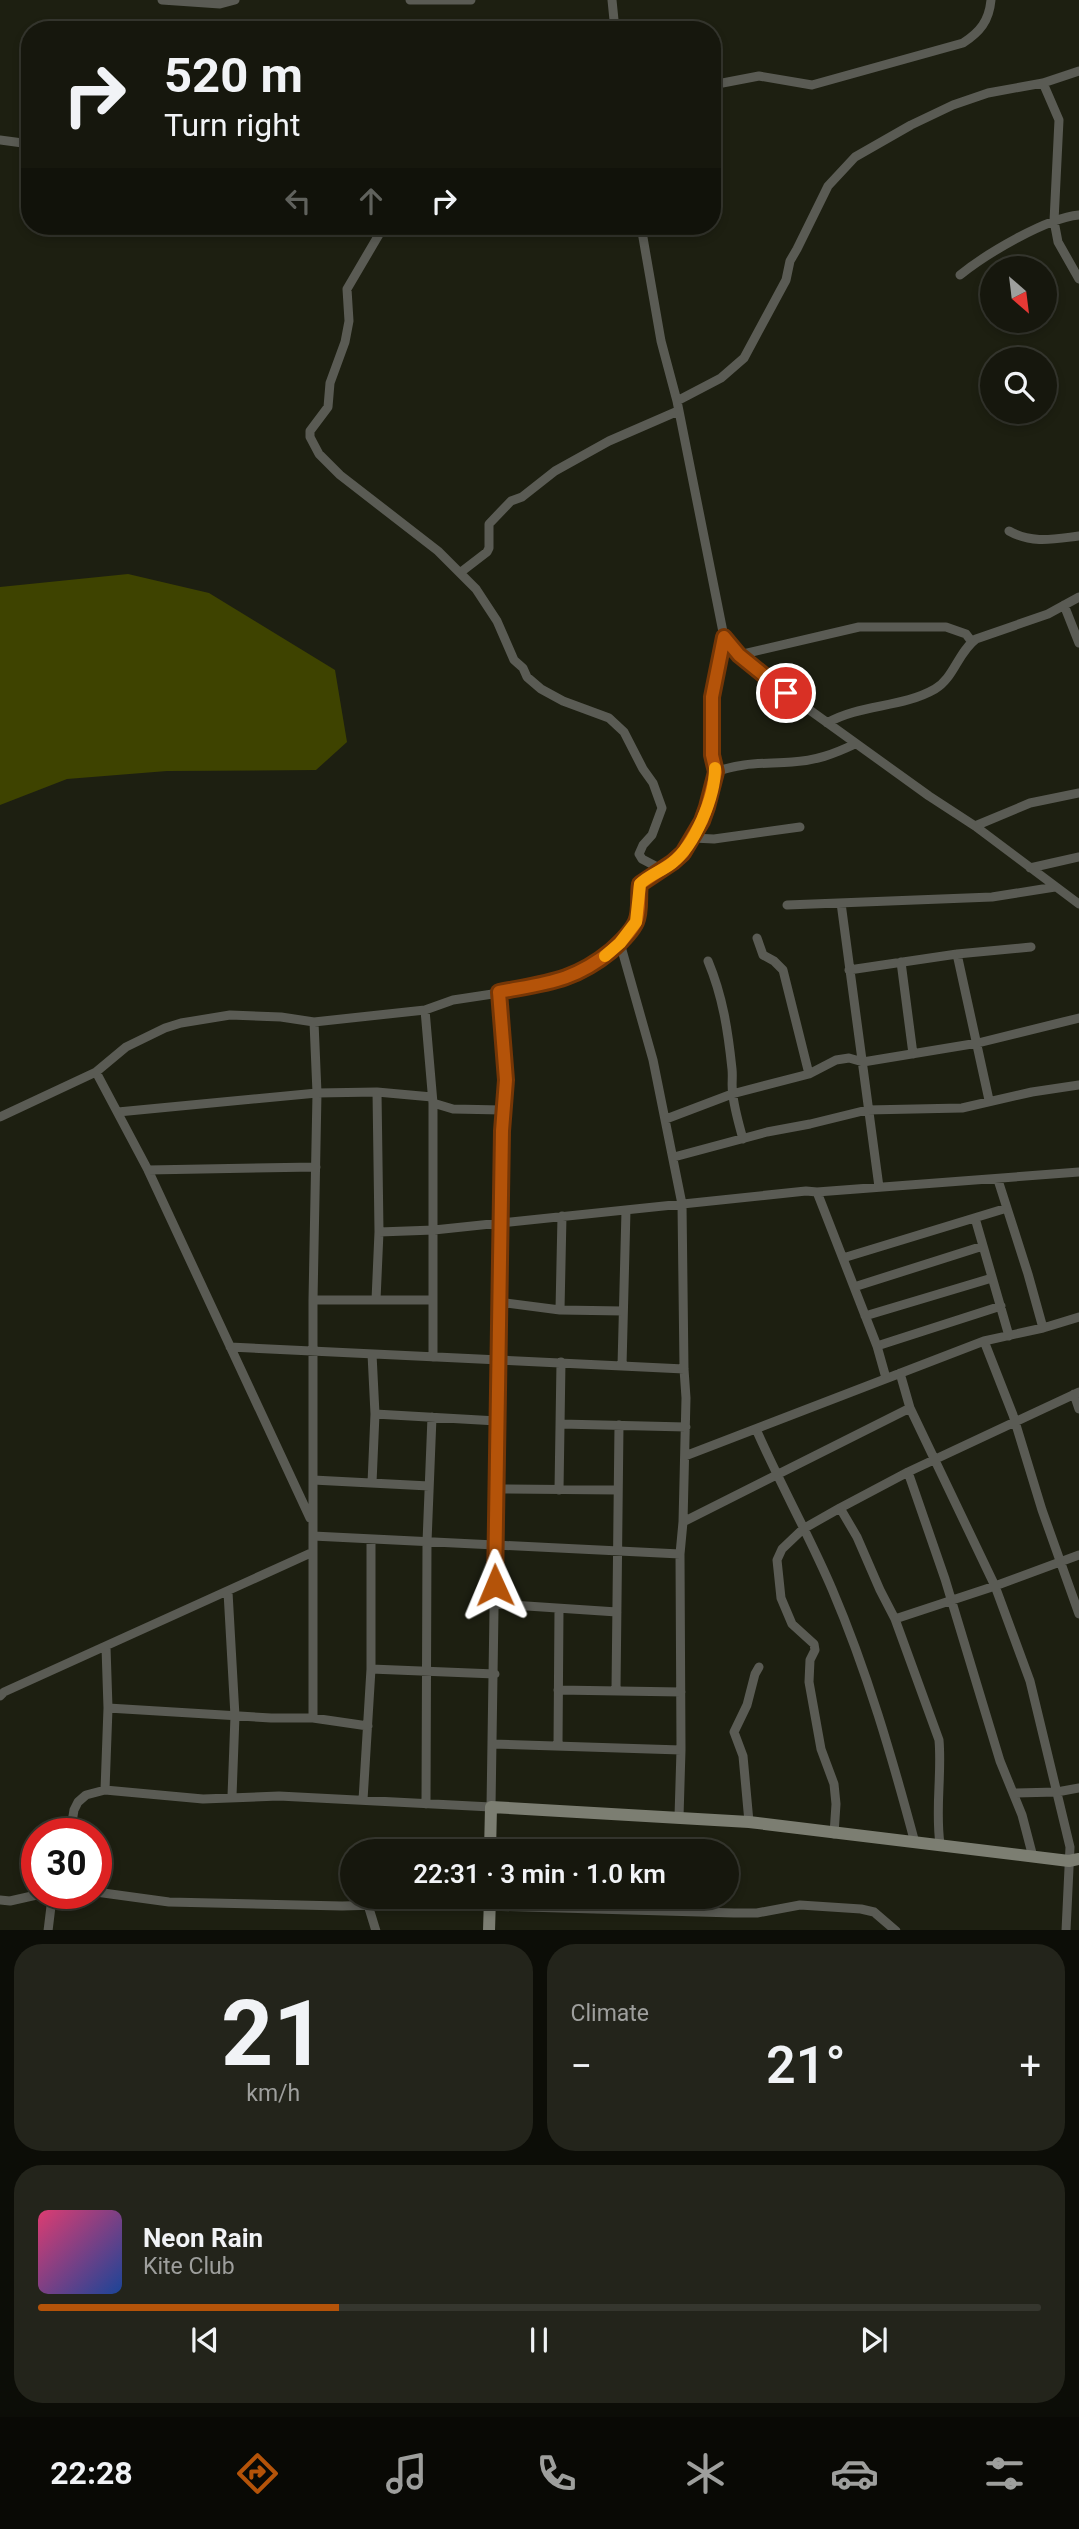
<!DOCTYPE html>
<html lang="en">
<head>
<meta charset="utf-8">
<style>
	:root { --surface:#16170d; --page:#23241b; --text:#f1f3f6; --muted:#9e9f9d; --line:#35362e; --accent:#b45309 }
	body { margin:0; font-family:Roboto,sans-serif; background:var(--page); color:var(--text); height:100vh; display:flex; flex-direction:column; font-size:26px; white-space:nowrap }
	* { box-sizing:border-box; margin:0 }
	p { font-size:23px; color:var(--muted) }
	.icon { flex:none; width:38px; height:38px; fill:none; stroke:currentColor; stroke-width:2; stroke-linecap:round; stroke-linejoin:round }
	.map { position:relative; height:1930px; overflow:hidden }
	.panel { display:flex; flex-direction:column; gap:14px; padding:14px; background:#0c0d07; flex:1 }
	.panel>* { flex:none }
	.top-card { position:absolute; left:21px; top:21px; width:700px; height:214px; border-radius:28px; box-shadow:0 4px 10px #0003,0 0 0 2px var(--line); background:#16170d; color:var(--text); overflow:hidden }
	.needle { width:46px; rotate:152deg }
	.controls { position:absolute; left:980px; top:256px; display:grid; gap:14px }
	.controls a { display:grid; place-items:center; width:77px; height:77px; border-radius:50%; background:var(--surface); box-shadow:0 4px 10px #0003,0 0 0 2px var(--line); font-size:35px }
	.speed { position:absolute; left:21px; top:1818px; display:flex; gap:14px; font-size:35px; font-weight:700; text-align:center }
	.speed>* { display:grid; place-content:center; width:91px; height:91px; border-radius:50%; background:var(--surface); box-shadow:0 4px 10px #0003,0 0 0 2px var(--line); line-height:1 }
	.speed .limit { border:10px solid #d22; background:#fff; color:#111 }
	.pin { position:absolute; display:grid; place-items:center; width:60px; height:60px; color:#fff; margin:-30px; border:4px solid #fff; border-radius:50%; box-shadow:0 2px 7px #0007 }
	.me { position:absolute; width:77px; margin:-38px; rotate:359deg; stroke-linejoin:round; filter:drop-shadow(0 0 5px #0008) }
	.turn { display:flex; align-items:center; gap:24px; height:147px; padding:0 28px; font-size:32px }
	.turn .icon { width:91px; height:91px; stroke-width:2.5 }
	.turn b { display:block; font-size:49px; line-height:60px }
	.lanes { display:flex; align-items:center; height:66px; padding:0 28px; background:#0003; justify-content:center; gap:35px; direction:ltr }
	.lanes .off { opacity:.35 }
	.big { font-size:52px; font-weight:600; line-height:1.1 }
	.panel .tile { flex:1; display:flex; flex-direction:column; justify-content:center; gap:10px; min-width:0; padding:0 24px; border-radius:28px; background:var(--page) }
	.panel .dial { align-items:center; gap:0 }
	.dial b { font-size:91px; line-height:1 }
	.song { display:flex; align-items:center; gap:21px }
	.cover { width:84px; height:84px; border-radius:10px; background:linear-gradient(135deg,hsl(340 70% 55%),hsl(220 70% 35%)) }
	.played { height:7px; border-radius:4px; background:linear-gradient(90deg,var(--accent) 30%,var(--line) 30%) }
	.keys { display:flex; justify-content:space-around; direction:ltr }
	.heat { display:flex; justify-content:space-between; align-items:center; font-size:38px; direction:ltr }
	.panel .tiles { flex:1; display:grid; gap:14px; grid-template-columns:1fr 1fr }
	.tile:last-child { grid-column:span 2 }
	.trip { position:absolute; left:340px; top:1839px; width:399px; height:70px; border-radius:35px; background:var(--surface); box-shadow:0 4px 10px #0003,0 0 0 2px var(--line); font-weight:600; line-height:70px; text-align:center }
	.dock { display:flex; height:112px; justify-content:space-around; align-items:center; background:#090905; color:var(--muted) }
	.dock .icon { width:49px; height:49px }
	.dock .selected { color:var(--accent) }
	.dock b { font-size:32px; color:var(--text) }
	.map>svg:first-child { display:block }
	.green { fill:#3e4300 }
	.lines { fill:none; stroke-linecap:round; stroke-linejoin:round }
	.street { stroke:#5a5b54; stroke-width:9 }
	.secondary { stroke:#7c7e72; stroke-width:12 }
	.route-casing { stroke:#753606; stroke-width:18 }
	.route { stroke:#b45309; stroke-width:12 }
	.slow { stroke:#f59e0b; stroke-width:12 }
</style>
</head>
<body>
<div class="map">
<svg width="1079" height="1931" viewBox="0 0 1079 1931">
	<rect width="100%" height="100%" fill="#1d1f11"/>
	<!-- green -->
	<path class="green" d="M 128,574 L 209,593 L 335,670 L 347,742 L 316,770 L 167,771 L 67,779 L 0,805 L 0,587 Z"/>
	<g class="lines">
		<!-- street -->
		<path class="street" d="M 162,0 L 220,4 L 235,0
			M 410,0 L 471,0
			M 612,0 L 615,30
			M 1043,83 L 1059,120 L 1054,221 L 1058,242 L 1079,279
			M 712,85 L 759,76 L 812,85 L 963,43 C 980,32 989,21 991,0
			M 0,140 L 30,144
			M 384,226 L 347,289 L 349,321 L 345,342 L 330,383 L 328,407 L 310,431 L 310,437 L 319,454 L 340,475 L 438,551 L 476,589 L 497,621 L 514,660 L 523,668 L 527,677 L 541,689 L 563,701 L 609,718 L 624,732 L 643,769 L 653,783 L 662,808 L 652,835 L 643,845 L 639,854 L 642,859 L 663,870
			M 641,226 L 661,341 L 677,401 L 724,637 L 739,655 L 786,693 L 929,796 L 975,826 L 1079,904
			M 960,275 C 986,254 1046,218 1079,215
			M 677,401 L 721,378 L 744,358 L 786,280 L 790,261 L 797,249 L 828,186 L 855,157 L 911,125 L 953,105 L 988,93 L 1043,83 L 1079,71
			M 1009,531 C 1032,544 1054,539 1079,536
			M 461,572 L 487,552 L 489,548 L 489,524 L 511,501 L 522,497 L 555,471 L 609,441 L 678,411
			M 1064,605 L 1079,643
			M 739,655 L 859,627 L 946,627 L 966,634 L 972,642
			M 827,723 C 860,704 902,708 935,689 C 954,678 958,652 976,639 L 1048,614 L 1079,597
			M 716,772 C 741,762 765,764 792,762 C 815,761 834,754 855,744
			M 975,826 L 1030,803 L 1079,793
			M 693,838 L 714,839 L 800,827
			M 1030,868 L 1079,857
			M 841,903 L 879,1187
			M 787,905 L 992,897 L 1055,887
			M 757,938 L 763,955 L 774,961 L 783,970 L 809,1074
			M 620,943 L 653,1060 L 682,1204 L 684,1369 L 686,1398 L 683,1522 L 680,1554 L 681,1750 L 679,1817
			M 957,954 L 989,1100
			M 708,961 C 723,997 728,1031 732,1069 C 733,1078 731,1087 733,1096 C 735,1111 739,1125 743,1139
			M 901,962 L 913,1054
			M 849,970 L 957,954 L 1031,947
			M 425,1010 L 433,1103 L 433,1357
			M 96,1072 L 148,1170 L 310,1518
			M 433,1103 L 453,1109 L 502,1110
			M 118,1112 L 317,1093 L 377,1092 L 432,1097
			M 0,1117 L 96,1072 L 126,1047 L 165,1028 L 181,1023 L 230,1015 L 281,1017 L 314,1022 L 425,1010 L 453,1000 L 532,988 L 555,982 L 582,972 L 620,943 L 636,922 L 640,884 L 663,870 L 683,853 L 702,821 L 707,807 L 716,772 L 712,755 L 712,697 L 724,637
			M 666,1119 L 732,1094 L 809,1074 L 836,1060 L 849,1058 L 863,1062 L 978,1043 L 1079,1018
			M 674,1157 L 767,1132 L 810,1124 L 867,1110 L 962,1108 L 1032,1092 L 1079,1085
			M 148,1170 L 316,1167
			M 998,1180 L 1028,1274 L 1043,1328
			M 817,1192 L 1079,1172
			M 975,1218 L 1009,1336
			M 379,1232 L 434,1230 L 806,1191 L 817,1192 L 877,1346 L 886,1378
			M 843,1258 L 1007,1208
			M 854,1287 L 983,1246
			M 313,1300 L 433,1300
			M 376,1300 L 379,1232 L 377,1092
			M 499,1302 L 560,1310 L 623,1311
			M 560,1310 L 562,1216
			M 865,1316 L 992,1278
			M 984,1341 L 1013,1415 L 1042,1510 L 1079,1614
			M 877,1346 L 1001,1306
			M 230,1347 L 684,1369
			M 622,1366 L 626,1210
			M 900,1373 L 910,1408 L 995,1586 L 1030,1681 L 1070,1847 L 1066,1931
			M 1074,1394 L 1079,1409
			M 375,1414 L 497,1421
			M 561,1424 L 686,1427
			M 756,1429 C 780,1484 809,1535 832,1589 C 867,1671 892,1757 915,1843
			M 685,1456 L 984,1341 L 1043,1328 L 1079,1317
			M 313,1480 L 429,1486
			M 372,1483 L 375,1414 L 372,1354
			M 495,1489 L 618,1490
			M 559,1490 L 561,1362
			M 840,1508 L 908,1472
			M 683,1522 L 910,1408
			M 313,1536 L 680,1554
			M 228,1592 L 235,1716 L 232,1796
			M 496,1604 L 617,1612
			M 895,1619 L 995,1586 L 1079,1555
			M 106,1647 L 108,1708
			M 371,1669 L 495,1674
			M 558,1690 L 681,1692
			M 616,1690 L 619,1425
			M 0,1696 L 4,1692 L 313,1552
			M 313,1718 L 313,1300 L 317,1093 L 314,1022
			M 492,1744 L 681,1750
			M 558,1745 L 559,1609
			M 105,1790 L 108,1708 L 271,1718 L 313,1718 L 368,1726
			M 1013,1793 L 1057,1792 L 1079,1788
			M 363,1800 L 371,1669 L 371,1539
			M 426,1804 L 427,1542 L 432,1417
			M 749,1822 L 743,1756 L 734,1732 L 747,1705 L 755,1674 L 759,1667
			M 70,1834 L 74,1810 L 78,1802 L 86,1795 L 105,1790 L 203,1799 L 279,1796 L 491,1807 C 496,1589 498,1370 501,1151 L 503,1099 L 506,1080 L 499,992
			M 834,1834 L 836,1804 L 834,1784 L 821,1749 L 809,1682 L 810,1660 L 815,1650 L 814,1644 L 792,1624 L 781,1598 L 777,1560 L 782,1549 L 803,1529 L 840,1508 L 857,1537 L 880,1590 L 895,1619 L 939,1740 C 942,1775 935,1809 940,1844
			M 1033,1857 L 1022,1815 L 1000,1761 L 945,1579 L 908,1472 L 1079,1392
			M 96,1892 L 169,1902 L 342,1906 L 416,1904 L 734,1913 L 757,1913 L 800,1905 L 861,1909 L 874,1912 L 896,1931
			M 0,1900 L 10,1901 L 41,1894
			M 368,1905 L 376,1931
			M 48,1931 L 52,1898 L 55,1894"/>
		<!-- secondary -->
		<path class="secondary" d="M 490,1852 L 491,1807 L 749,1822 L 1069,1861 L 1079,1859
			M 489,1931 L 490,1897"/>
	</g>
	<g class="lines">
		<defs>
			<path id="route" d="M 495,1585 L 502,1131 L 506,1080 L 499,992 C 545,983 573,982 611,951 C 620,943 631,933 636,922 C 641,911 638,896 640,884 L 673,862 L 683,853 L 702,821 L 707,807 L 716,772 L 712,755 L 712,697 L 724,637 L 739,655 L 786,693"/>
		</defs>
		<!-- route casing -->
		<use href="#route" class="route-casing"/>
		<!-- route -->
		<use href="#route" class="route"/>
		<!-- slow -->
		<path class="slow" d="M 605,956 L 620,943 L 636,922 L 640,884 C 649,875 662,871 672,863 C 695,845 715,797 715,768"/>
	</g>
</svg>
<div class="controls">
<a><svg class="needle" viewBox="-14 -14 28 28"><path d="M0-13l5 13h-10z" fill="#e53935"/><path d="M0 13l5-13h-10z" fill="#9e9f9d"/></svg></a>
<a><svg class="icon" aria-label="search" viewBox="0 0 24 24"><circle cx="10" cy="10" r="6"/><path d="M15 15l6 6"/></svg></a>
</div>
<div class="speed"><div class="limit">30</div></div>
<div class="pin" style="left:786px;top:693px;background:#d93025"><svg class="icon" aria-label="arrive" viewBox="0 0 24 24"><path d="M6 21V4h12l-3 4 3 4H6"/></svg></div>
<svg class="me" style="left:495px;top:1585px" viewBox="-20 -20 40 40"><path d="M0-17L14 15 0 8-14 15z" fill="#b45309" stroke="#fff" stroke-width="4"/></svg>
<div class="trip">22:31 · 3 min · 1.0 km</div>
<div class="top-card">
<div class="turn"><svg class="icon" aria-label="right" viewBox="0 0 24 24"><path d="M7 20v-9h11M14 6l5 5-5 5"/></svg><div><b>520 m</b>Turn right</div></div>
<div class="lanes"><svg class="icon off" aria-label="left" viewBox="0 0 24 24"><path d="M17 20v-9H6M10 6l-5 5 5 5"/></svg><svg class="icon off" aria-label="ahead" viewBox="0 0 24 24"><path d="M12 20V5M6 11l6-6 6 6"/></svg><svg class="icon" aria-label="right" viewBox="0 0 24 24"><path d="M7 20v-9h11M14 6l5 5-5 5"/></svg></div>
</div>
</div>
<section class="panel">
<div class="tiles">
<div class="tile dial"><b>21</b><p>km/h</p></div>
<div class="tile"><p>Climate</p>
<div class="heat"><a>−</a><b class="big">21°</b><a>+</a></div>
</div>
<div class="tile">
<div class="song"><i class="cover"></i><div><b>Neon Rain</b><p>Kite Club</p></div></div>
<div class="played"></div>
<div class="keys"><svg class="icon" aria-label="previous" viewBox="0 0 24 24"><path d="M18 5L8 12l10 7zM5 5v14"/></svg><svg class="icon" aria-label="pause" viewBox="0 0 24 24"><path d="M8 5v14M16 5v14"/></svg><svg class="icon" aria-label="next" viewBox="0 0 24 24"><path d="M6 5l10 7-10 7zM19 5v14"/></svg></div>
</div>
</div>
</section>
<nav class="dock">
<b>22:28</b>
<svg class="icon selected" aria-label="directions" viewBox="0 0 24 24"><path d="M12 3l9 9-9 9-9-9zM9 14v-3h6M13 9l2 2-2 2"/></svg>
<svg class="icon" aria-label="music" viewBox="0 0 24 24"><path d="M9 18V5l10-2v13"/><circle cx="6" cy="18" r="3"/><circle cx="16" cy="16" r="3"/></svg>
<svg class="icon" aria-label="phone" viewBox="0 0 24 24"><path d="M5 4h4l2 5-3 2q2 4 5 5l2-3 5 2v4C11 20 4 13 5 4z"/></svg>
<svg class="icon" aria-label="climate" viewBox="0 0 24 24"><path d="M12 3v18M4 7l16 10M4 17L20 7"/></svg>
<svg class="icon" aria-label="car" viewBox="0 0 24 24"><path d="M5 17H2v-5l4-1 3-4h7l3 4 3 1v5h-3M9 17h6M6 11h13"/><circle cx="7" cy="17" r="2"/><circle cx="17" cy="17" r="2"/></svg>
<svg class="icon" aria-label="filters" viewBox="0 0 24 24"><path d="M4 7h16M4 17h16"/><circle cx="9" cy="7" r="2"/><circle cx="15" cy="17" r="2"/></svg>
</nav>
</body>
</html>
